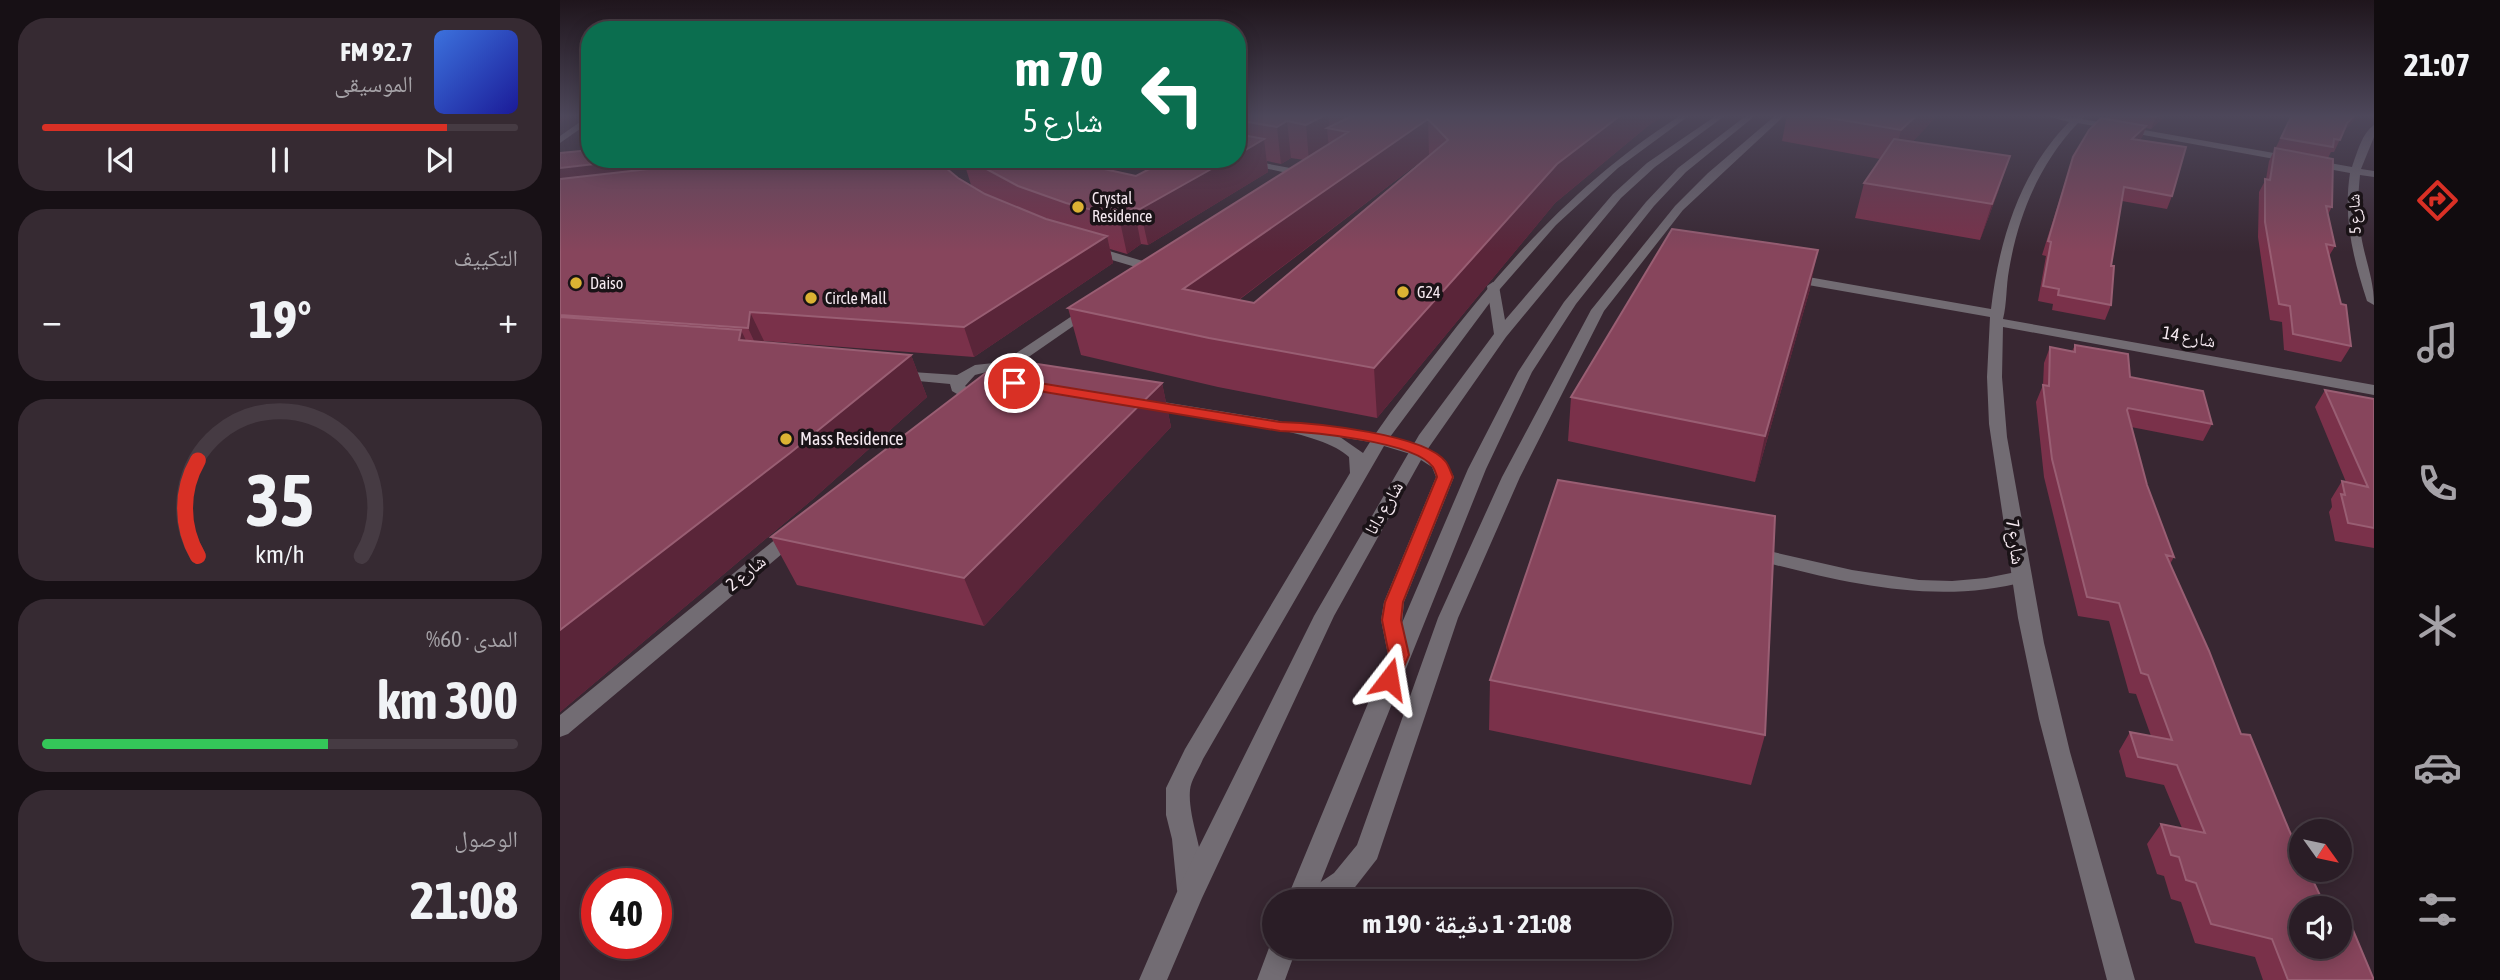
<!DOCTYPE html>
<html lang="ar">
<head>
<meta charset="utf-8">
<style>
	:root { --surface:#2a1d26; --page:#362a32; --text:#f1f3f6; --muted:#a5a2a7; --line:#463b43; --accent:#d93025 }
	body { margin:0; font-family:"Asap Condensed","Noto Naskh Arabic",sans-serif; background:var(--page); color:var(--text); direction:rtl; height:100vh; display:flex; flex-direction:column; font-size:26px; white-space:nowrap }
	* { box-sizing:border-box; margin:0 }
	p { font-size:23px; color:var(--muted) }
	.icon { flex:none; width:38px; height:38px; fill:none; stroke:currentColor; stroke-width:2; stroke-linecap:round; stroke-linejoin:round }
	.map { position:relative; flex:1; overflow:hidden; direction:ltr }
	.details { display:flex; flex-direction:column; gap:18px; padding:18px; background:#171015; width:560px }
	.details>* { flex:none }
	.hud { position:absolute; left:21px; top:21px; width:665px; height:147px; border-radius:28px; box-shadow:0 4px 18px #0003,0 0 0 2px var(--line); direction:rtl; background:#0b6e4f; color:#fff; overflow:hidden }
	.needle { width:46px; rotate:123deg }
	.fabs { position:absolute; left:1729px; top:819px; display:grid; gap:14px }
	.fabs a { display:grid; place-items:center; width:63px; height:63px; border-radius:50%; background:var(--surface); box-shadow:0 4px 18px #0003,0 0 0 2px var(--line); font-size:35px }
	.speed { position:absolute; left:21px; top:868px; display:flex; gap:14px; font-size:35px; font-weight:700; text-align:center }
	.speed>* { display:grid; place-content:center; width:91px; height:91px; border-radius:50%; background:var(--surface); box-shadow:0 4px 18px #0003,0 0 0 2px var(--line); line-height:1 }
	.speed .limit { border:10px solid #d22; background:#fff; color:#111 }
	.pin { position:absolute; display:grid; place-items:center; width:60px; height:60px; color:#fff; margin:-30px; border:4px solid #fff; border-radius:50%; box-shadow:0 2px 7px #0007 }
	.me { position:absolute; width:77px; margin:-38px; rotate:14deg; stroke-linejoin:round; filter:drop-shadow(0 0 5px #0008) }
	.turn { display:flex; align-items:center; gap:24px; height:147px; padding:0 28px; font-size:32px }
	.turn .icon { width:91px; height:91px; stroke-width:2.5 }
	.turn b { display:block; font-size:49px; line-height:60px }
	.big { font-size:52px; font-weight:700; line-height:1.1 }
	.details .card { flex:1; display:flex; flex-direction:column; justify-content:center; gap:10px; min-width:0; padding:0 24px; border-radius:28px; background:var(--page) }
	.details .dial { align-items:center; gap:0 }
	.dial svg { height:182px; overflow:visible; fill:none; stroke:var(--line); stroke-width:7; stroke-linecap:round; text-anchor:middle }
	.dial text { fill:var(--text); stroke:none }
	.song { display:flex; align-items:center; gap:21px }
	.cover { width:84px; height:84px; border-radius:10px; background:linear-gradient(135deg,hsl(220 70% 55%),hsl(240 70% 35%)) }
	.played { height:7px; border-radius:4px; background:linear-gradient(90deg,var(--accent) 85%,var(--line) 85%) }
	.keys { display:flex; justify-content:space-around; direction:ltr }
	.heat { display:flex; justify-content:space-between; align-items:center; font-size:38px; direction:ltr }
	.charge { height:10px; border-radius:5px; background:linear-gradient(90deg,#34c759 60%,var(--line) 0) }
	.trip { position:absolute; left:702px; top:889px; width:410px; height:70px; border-radius:35px; background:var(--surface); box-shadow:0 4px 18px #0003,0 0 0 2px var(--line); font-weight:700; line-height:70px; text-align:center; direction:rtl }
	main { display:flex; flex:1; min-height:0 }
	.dock { display:flex; flex-direction:column; width:126px; justify-content:space-around; align-items:center; background:#110c0f; color:var(--muted) }
	.dock .icon { width:49px; height:49px }
	.dock .selected { color:var(--accent) }
	.dock b { font-size:32px; color:var(--text) }
	.map>svg:first-child { display:block }
	.lines { fill:none; stroke-linecap:round; stroke-linejoin:round }
	.service { fill:#726c73; fill-rule:evenodd }
	.minor { fill:#726c73; fill-rule:evenodd }
	.tertiary { fill:#726c73; fill-rule:evenodd }
	.wall { fill:#7a314a; fill-rule:evenodd }
	.shaded-wall { fill:#5a2539 }
	.building { fill:#87455c; stroke:#995e73; stroke-width:2; fill-rule:evenodd }
	.route { fill:#d93025; stroke:#8d1f18; stroke-width:2 }
	.poi-dot { fill:#dbb233; stroke:#1a1317; stroke-width:2.5 }
	.labels { text-anchor:middle; stroke-width:7; stroke-linejoin:round; paint-order:stroke }
	.far-poi-label { font-size:16px; fill:#f5e9f0; stroke:#1a1317; text-anchor:start }
	.far-street-label { font-size:16px; fill:#f5e9f0; stroke:#1a1317 }
	.street-label { font-size:18px; fill:#f5e9f0; stroke:#1a1317 }
	.poi-label { font-size:18px; fill:#f5e9f0; stroke:#1a1317; text-anchor:start }
</style>
</head>
<body>
<main>
<nav class="dock">
<b>21:07</b>
<svg class="icon selected" aria-label="directions" viewBox="0 0 24 24"><path d="M12 3l9 9-9 9-9-9zM9 14v-3h6M13 9l2 2-2 2"/></svg>
<svg class="icon" aria-label="music" viewBox="0 0 24 24"><path d="M9 18V5l10-2v13"/><circle cx="6" cy="18" r="3"/><circle cx="16" cy="16" r="3"/></svg>
<svg class="icon" aria-label="phone" viewBox="0 0 24 24"><path d="M5 4h4l2 5-3 2q2 4 5 5l2-3 5 2v4C11 20 4 13 5 4z"/></svg>
<svg class="icon" aria-label="climate" viewBox="0 0 24 24"><path d="M12 3v18M4 7l16 10M4 17L20 7"/></svg>
<svg class="icon" aria-label="car" viewBox="0 0 24 24"><path d="M5 17H2v-5l4-1 3-4h7l3 4 3 1v5h-3M9 17h6M6 11h13"/><circle cx="7" cy="17" r="2"/><circle cx="17" cy="17" r="2"/></svg>
<svg class="icon" aria-label="filters" viewBox="0 0 24 24"><path d="M4 7h16M4 17h16"/><circle cx="9" cy="7" r="2"/><circle cx="15" cy="17" r="2"/></svg>
</nav>
<div class="map">
<svg width="1814" height="980" viewBox="0 0 1814 980">
	<rect width="100%" height="100%" fill="#382732"/>
	<g class="lines">
		<!-- service -->
		<path class="service" d="M 1191,547 L 1292,570 L 1359,580 L 1392,581 L 1426,578 L 1461,571 L 1467,573 L 1470,577 L 1467,581 C 1374,607 1276,581 1185,557 L 1182,553 L 1185,549 Z"/>
		<!-- minor -->
		<path class="minor" d="M 30,115 L 30,122 L 0,143 L 0,136 Z
			M 1121,115 L 1130,115 L 1058,168 L 996,225 L 940,289 L 830,437 L 863,447 L 865,451 L 857,456 L 824,446 L 643,759 C 639,769 631,780 630,790 C 627,823 653,868 639,899 L 630,902 L 621,899 L 617,890 L 612,839 L 606,815 L 606,788 L 625,749 L 790,473 L 789,457 C 759,427 630,416 585,409 L 577,404 L 585,399 L 715,420 L 757,431 L 759,427 L 765,425 L 816,433 C 835,405 856,379 877,352 C 949,258 1020,180 1121,115 ZM 780,437 L 810,442 L 803,453 Z
			M 1216,115 L 1225,115 L 1123,210 L 1044,311 L 960,477 L 898,618 L 817,859 L 792,891 L 778,901 L 743,901 L 746,892 L 774,873 L 797,845 L 878,618 L 942,477 L 1031,310 L 1115,206 L 1148,173 Z
			M 1483,115 L 1514,117 L 1525,115 L 1522,119 L 1792,167 C 1797,153 1802,133 1814,125 L 1814,137 L 1801,169 L 1814,171 L 1814,177 L 1800,175 C 1798,195 1797,215 1801,235 C 1805,260 1814,279 1814,305 L 1807,301 C 1793,258 1783,218 1790,173 L 1518,123 C 1479,164 1458,216 1449,270 C 1446,286 1447,304 1443,319 L 1814,385 L 1814,395 L 1443,327 L 1442,377 L 1447,437 L 1484,643 L 1510,752 L 1575,980 L 1547,980 L 1479,719 L 1458,618 L 1429,424 L 1427,377 L 1430,317 L 1231,282 L 1225,278 L 1231,274 L 1431,309 C 1439,240 1460,172 1509,122 Z
			M 677,158 L 741,170 L 746,173 L 741,176 L 662,159 Z
			M 529,245 L 593,264 L 595,267 L 589,271 L 525,252 L 523,249 Z
			M 530,304 L 537,308 L 535,311 L 457,365 L 466,374 C 451,399 417,408 392,391 L 390,384 L 337,379 L 330,375 L 337,371 L 397,375 L 415,365 L 443,362 ZM 438,369 L 451,375 C 441,388 420,396 405,386 L 415,375 Z
			M 235,527 L 242,529 L 244,533 L 242,537 L 8,734 L 0,737 L 0,715 L 228,529 Z"/>
		<!-- tertiary -->
		<path class="tertiary" d="M 1157,115 L 1166,115 L 1095,167 L 1061,198 L 946,337 L 867,450 L 885,460 L 894,477 L 844,602 L 842,623 L 908,469 L 958,372 L 1004,302 L 1086,202 L 1118,168 L 1187,115 L 1196,115 L 1126,172 L 1094,206 L 1016,304 L 972,372 L 926,469 L 753,901 L 726,901 L 828,655 L 821,620 L 824,602 L 876,477 L 872,467 L 861,460 L 774,616 L 642,898 L 607,980 L 579,980 L 620,885 L 754,616 L 859,435 L 934,334 L 927,286 L 933,282 L 939,286 L 945,320 L 1053,194 L 1087,163 Z
			M 713,937 L 714,947 L 737,947 L 725,980 L 697,980 Z"/>
	</g>
	<!-- wall -->
	<path class="wall" d="M 677,115 L 1105,115 L 1089,125 L 995,203 L 817,418 L 658,387 L 521,355 L 508,308 L 744,160 L 731,158 L 721,164 L 707,161 L 708,172 L 588,245 L 581,244 L 567,254 L 550,249 L 553,263 L 414,357 L 204,341 L 203,342 L 351,355 L 367,397 L 253,499 L 0,712 L 0,153 L 398,178 L 411,185 L 403,159 L 427,160 L 426,159 L 522,159 L 544,169 L 576,176 L 677,159 ZM 869,155 L 694,303 L 679,300 Z
		M 1227,115 L 1378,115 L 1353,141 L 1439,189 L 1420,240 L 1295,218 L 1304,183 L 1320,159 L 1222,141 Z
		M 1547,115 L 1604,115 L 1603,118 L 1591,129 L 1586,128 L 1582,137 L 1579,140 L 1612,196 L 1607,209 L 1562,201 L 1551,266 L 1551,305 L 1545,320 L 1492,310 L 1493,304 L 1478,301 L 1486,256 L 1482,255 L 1513,157 L 1545,118 Z
		M 1732,115 L 1783,133 L 1774,152 L 1771,152 L 1768,158 L 1772,207 L 1768,214 L 1775,246 L 1769,256 L 1791,346 L 1781,362 L 1724,350 L 1722,322 L 1710,320 L 1698,237 L 1699,192 L 1706,179 L 1709,161 Z
		M 1250,289 L 1195,482 L 1008,441 L 1011,397 Z
		M 1515,345 L 1652,424 L 1643,441 L 1571,427 L 1587,485 L 1614,557 L 1610,564 L 1741,908 L 1814,980 L 1703,980 L 1695,957 L 1635,943 L 1621,902 L 1611,899 L 1604,876 L 1597,874 L 1587,844 L 1601,824 L 1622,828 L 1604,785 L 1566,777 L 1559,751 L 1570,732 L 1591,736 L 1576,694 L 1569,693 L 1549,621 L 1518,616 L 1484,477 L 1476,402 L 1483,385 L 1484,363 L 1490,347 L 1512,351 Z
		M 602,383 L 611,427 L 424,626 L 237,585 L 211,537 Z
		M 1765,390 L 1814,399 L 1814,548 L 1775,541 L 1769,512 L 1772,507 L 1771,499 L 1782,481 L 1786,482 L 1755,407 Z
		M 930,680 L 1205,735 L 1191,785 L 929,730 Z"/>
	<!-- shaded-wall -->
	<path class="shaded-wall" d="M 0,115 L 12,115 L 0,123 Z
		M 765,115 L 768,115 L 770,129 L 767,128 L 769,150 L 749,161 L 746,125 Z
		M 1061,115 L 1105,115 L 1089,125 L 995,203 L 817,418 L 814,368 L 997,164 Z
		M 1357,115 L 1378,115 L 1333,162 L 1341,130 Z
		M 1598,115 L 1604,115 L 1603,118 L 1591,129 L 1596,117 Z
		M 1795,115 L 1799,115 L 1781,135 L 1787,123 Z
		M 868,119 L 869,155 L 632,335 L 623,289 Z
		M 727,121 L 731,158 L 721,164 L 717,127 Z
		M 1586,126 L 1582,137 L 1567,151 L 1572,139 Z
		M 704,139 L 708,172 L 588,245 L 580,209 L 669,159 L 677,159 L 677,155 Z
		M 1450,156 L 1439,189 L 1420,240 L 1432,204 Z
		M 78,159 L 277,159 L 0,193 L 0,168 Z
		M 574,208 L 581,244 L 567,254 L 559,217 Z
		M 547,236 L 553,263 L 414,357 L 404,327 Z
		M 1258,250 L 1250,289 L 1195,482 L 1205,436 Z
		M 190,312 L 204,341 L 202,358 L 188,328 Z
		M 181,330 L 201,372 L 179,340 Z
		M 351,355 L 367,397 L 253,499 L 0,712 L 0,630 Z
		M 602,383 L 611,427 L 424,626 L 404,578 Z"/>
	<!-- building -->
	<path class="building" d="M 687,115 L 765,115 L 746,125 L 727,121 L 717,127 L 677,120 Z
		M 794,115 L 1061,115 L 997,164 L 814,368 L 649,338 L 508,308 L 788,132 L 767,128 ZM 868,119 L 888,140 L 694,303 L 623,289 Z
		M 1252,115 L 1357,115 L 1341,130 Z
		M 1584,115 L 1598,115 L 1596,117 Z
		M 1732,115 L 1795,115 L 1787,123 L 1780,140 L 1774,139 L 1773,147 L 1721,138 Z
		M 1541,118 L 1586,126 L 1572,139 L 1626,147 L 1612,196 L 1564,187 L 1551,266 L 1554,266 L 1551,305 L 1498,295 L 1499,289 L 1483,286 L 1491,242 L 1488,241 L 1513,157 L 1529,130 Z
		M 677,134 L 704,139 L 677,155 Z
		M 1334,139 L 1450,156 L 1432,204 L 1304,183 Z
		M 1715,148 L 1773,159 L 1772,207 L 1766,206 L 1775,246 L 1766,244 L 1781,304 L 1786,305 L 1791,346 L 1733,334 L 1730,306 L 1719,304 L 1705,222 L 1705,179 L 1710,180 Z
		M 30,150 L 30,159 L 78,159 L 0,168 L 0,153 Z
		M 178,159 L 375,159 L 398,178 L 425,194 L 486,219 L 547,236 L 404,327 L 190,312 L 188,328 L 0,315 L 0,179 Z
		M 408,159 L 421,159 L 448,164 L 444,159 L 522,159 L 544,169 L 576,176 L 609,159 L 669,159 L 580,209 L 574,208 L 559,217 L 506,203 L 458,186 Z
		M 1112,229 L 1258,250 L 1205,436 L 1011,397 Z
		M 0,317 L 181,330 L 179,340 L 351,355 L 230,453 L 0,630 Z
		M 1515,345 L 1568,354 L 1570,377 L 1643,391 L 1652,424 L 1568,408 L 1567,410 L 1587,485 L 1614,557 L 1606,555 L 1649,651 L 1681,734 L 1690,735 L 1729,830 L 1741,856 L 1741,870 L 1748,870 L 1766,908 L 1741,908 L 1741,947 L 1780,947 L 1780,921 L 1790,923 L 1814,980 L 1728,980 L 1712,939 L 1651,924 L 1636,883 L 1626,880 L 1619,857 L 1611,855 L 1601,824 L 1645,833 L 1617,765 L 1578,757 L 1570,732 L 1612,740 L 1588,675 L 1581,673 L 1559,603 L 1527,597 L 1492,459 L 1483,385 L 1489,386 L 1490,347 L 1515,352 Z
		M 444,359 L 602,383 L 404,578 L 211,537 Z
		M 1765,390 L 1814,399 L 1814,528 L 1788,523 L 1781,494 L 1785,495 L 1782,481 L 1808,487 Z
		M 998,480 L 1215,516 L 1205,735 L 930,680 Z"/>
	<!-- sky -->
	<linearGradient id="sky" x2="0" y2="1"><stop stop-color="#1f151c"/><stop offset="0.46" stop-color="#4d475a"/><stop offset="1" stop-color="#4d475a" stop-opacity="0"/></linearGradient>
	<rect width="1814" height="252" fill="url(#sky)"/>
	<!-- route -->
	<path class="route" d="M 454,379 L 720,422 C 755,423 865,434 886,462 C 889,466 891,473 893,477 L 843,602 L 841,620 L 849,655 L 836,685 L 829,687 L 822,685 L 819,679 L 829,655 L 822,620 L 825,602 L 877,477 C 876,474 875,470 873,467 C 854,441 751,432 720,431 L 449,386 L 447,383 Z"/>
	<!-- markers -->
	<g class="poi-dot">
		<circle cx="518" cy="207" r="7"/>
		<circle cx="16" cy="283" r="7"/>
		<circle cx="843" cy="292" r="7"/>
		<circle cx="251" cy="298" r="7"/>
		<circle cx="226" cy="439" r="7"/>
	</g>
	<g class="labels">
		<!-- far-poi labels -->
		<g class="far-poi-label">
			<text x="532" y="204">Crystal<tspan x="532" dy="18">Residence</tspan></text>
			<text x="30" y="289">Daiso</text>
			<text x="857" y="298">G24</text>
			<text x="265" y="304">Circle Mall</text>
		</g>
		<!-- far-street labels -->
		<g class="far-street-label">
			<text transform="translate(1794 214) rotate(-92)" y="6">شارع 5</text>
		</g>
		<!-- street labels -->
		<g class="street-label">
			<text transform="translate(1629 337) rotate(10)" y="6">شارع 14</text>
			<text transform="translate(824 508) rotate(-60)" y="6">شارع دانا</text>
			<text transform="translate(1455 542) rotate(82)" y="6">شارع 7</text>
			<text transform="translate(186 573) rotate(-39)" y="6">شارع 2</text>
		</g>
		<!-- poi labels -->
		<g class="poi-label">
			<text x="240" y="445">Mass Residence</text>
		</g>
	</g>
</svg>
<div class="fabs">
<a><svg class="needle" viewBox="-14 -14 28 28"><path d="M0-13l5 13h-10z" fill="#e53935"/><path d="M0 13l5-13h-10z" fill="#a5a2a7"/></svg></a>
<a><svg class="icon" aria-label="sound" viewBox="0 0 24 24"><path d="M4 9h4l5-4v14l-5-4H4zM17 9q2 3 0 6"/></svg></a>
</div>
<div class="speed"><div class="limit">40</div></div>
<div class="pin" style="left:454px;top:383px;background:#d93025"><svg class="icon" aria-label="arrive" viewBox="0 0 24 24"><path d="M6 21V4h12l-3 4 3 4H6"/></svg></div>
<svg class="me" style="left:829px;top:679px" viewBox="-20 -20 40 40"><path d="M0-17L14 15 0 8-14 15z" fill="#d93025" stroke="#fff" stroke-width="4"/></svg>
<div class="trip">21:08 · 1 دقيقة · 190 m</div>
<div class="hud">
<div class="turn"><svg class="icon" aria-label="left" viewBox="0 0 24 24"><path d="M17 20v-9H6M10 6l-5 5 5 5"/></svg><div><b>70 m</b>شارع 5</div></div>
</div>
</div>
<section class="details">
<div class="card">
<div class="song"><i class="cover"></i><div><b>92.7 FM</b><p>الموسيقى</p></div></div>
<div class="played"></div>
<div class="keys"><svg class="icon" aria-label="previous" viewBox="0 0 24 24"><path d="M18 5L8 12l10 7zM5 5v14"/></svg><svg class="icon" aria-label="pause" viewBox="0 0 24 24"><path d="M8 5v14M16 5v14"/></svg><svg class="icon" aria-label="next" viewBox="0 0 24 24"><path d="M6 5l10 7-10 7zM19 5v14"/></svg></div>
</div>
<div class="card"><p>التكييف</p>
<div class="heat"><a>−</a><b class="big">19°</b><a>+</a></div>
</div>
<div class="card dial"><svg viewBox="0 0 100 80">
<path d="M14 69A42 42 0 1 1 86 69"/>
<path d="M14 69A42 42 0 0 1 14 27" stroke="#d93025"/>
<text x="50" y="56" font-size="32" font-weight="700">35</text>
<text x="50" y="72" font-size="11">km/h</text>
</svg></div>
<div class="card"><p>المدى · 60%</p><b class="big">300 km</b><div class="charge"></div></div>
<div class="card"><p>الوصول</p><b class="big">21:08</b></div>
</section>
</main>
</body>
</html>
